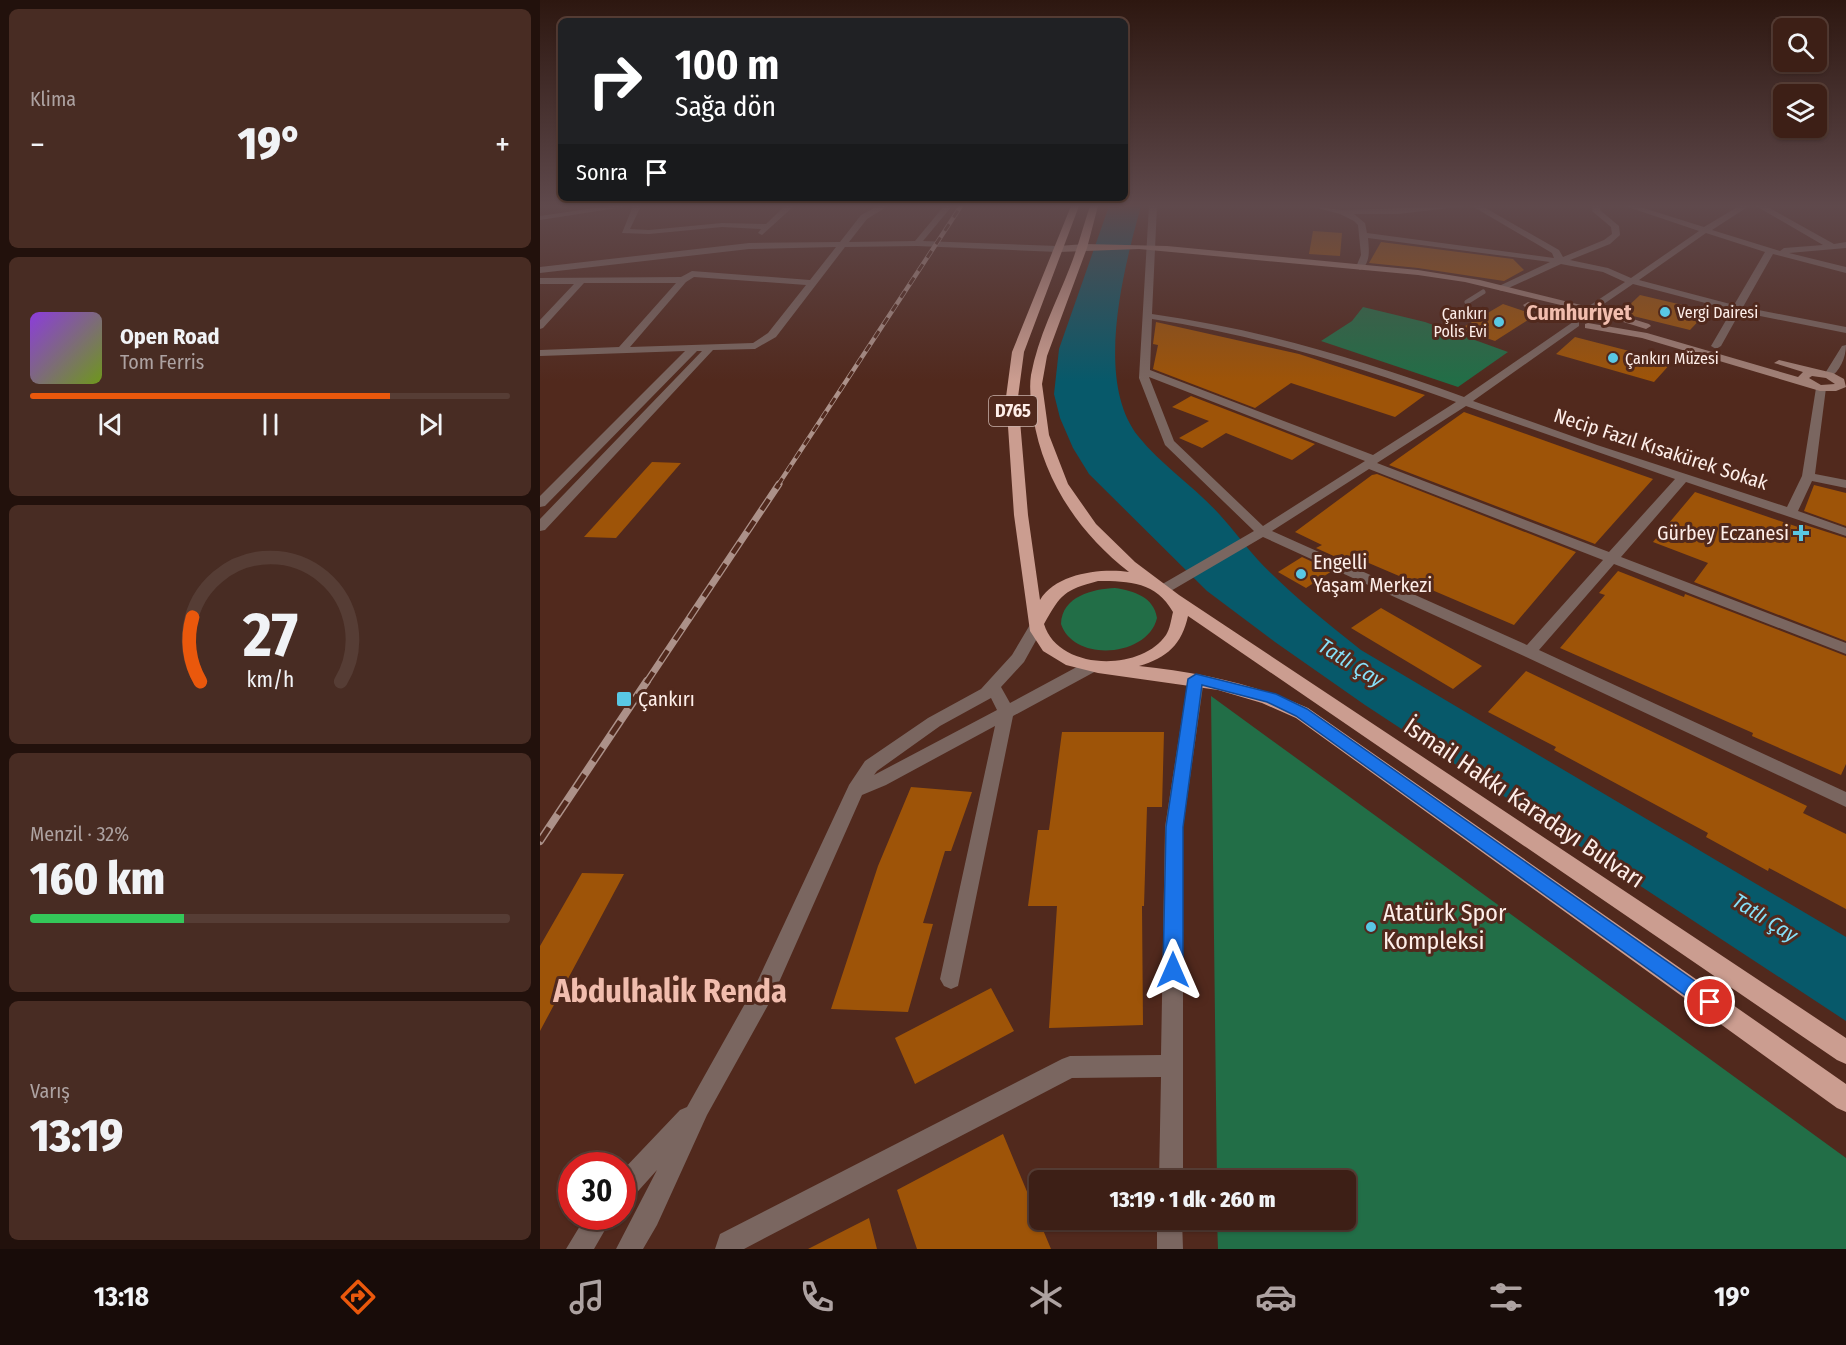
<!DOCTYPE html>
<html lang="tr">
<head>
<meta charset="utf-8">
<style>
	:root { --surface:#3d1f16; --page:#482c23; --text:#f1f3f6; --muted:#ada2a1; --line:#563d35; --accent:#ea580c }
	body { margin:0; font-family:"Fira Sans Condensed",sans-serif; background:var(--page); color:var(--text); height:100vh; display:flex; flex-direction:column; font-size:22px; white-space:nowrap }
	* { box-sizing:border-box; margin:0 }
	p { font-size:20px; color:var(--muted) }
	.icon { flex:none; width:33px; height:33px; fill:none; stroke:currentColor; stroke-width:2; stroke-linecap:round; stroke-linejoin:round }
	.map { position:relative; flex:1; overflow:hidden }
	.details { display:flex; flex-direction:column; gap:9px; padding:9px; background:#22110c; width:540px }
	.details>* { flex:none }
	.hud { position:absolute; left:18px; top:18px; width:570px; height:183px; border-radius:9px; box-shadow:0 2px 4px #0004,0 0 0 2px var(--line); background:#202124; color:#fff; overflow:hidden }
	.fabs { position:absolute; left:1233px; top:18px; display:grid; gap:12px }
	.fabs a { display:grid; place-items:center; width:54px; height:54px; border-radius:9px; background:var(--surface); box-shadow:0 2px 4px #0004,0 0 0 2px var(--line); font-size:30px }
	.speed { position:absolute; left:18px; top:1152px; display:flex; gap:12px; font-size:30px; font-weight:700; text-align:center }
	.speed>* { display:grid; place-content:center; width:78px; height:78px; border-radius:50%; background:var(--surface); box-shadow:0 2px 4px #0004,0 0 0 2px var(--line); line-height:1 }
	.speed .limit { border:9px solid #d22; background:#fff; color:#111 }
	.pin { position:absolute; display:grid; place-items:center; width:51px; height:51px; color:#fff; margin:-26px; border:3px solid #fff; border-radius:50%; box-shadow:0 2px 6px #0007 }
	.me { position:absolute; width:66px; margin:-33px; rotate:0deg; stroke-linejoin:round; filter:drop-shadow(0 0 4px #0008) }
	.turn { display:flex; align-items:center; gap:21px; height:126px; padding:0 18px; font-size:27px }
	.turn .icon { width:78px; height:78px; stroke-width:2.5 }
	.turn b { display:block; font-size:42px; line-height:51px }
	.then { display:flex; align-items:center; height:57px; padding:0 18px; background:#0003; gap:12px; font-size:22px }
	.big { font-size:45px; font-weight:800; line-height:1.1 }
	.details .tile { flex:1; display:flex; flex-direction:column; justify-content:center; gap:9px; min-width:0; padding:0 21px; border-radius:9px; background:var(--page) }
	.details .dial { align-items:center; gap:0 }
	.dial svg { height:156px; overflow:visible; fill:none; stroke:var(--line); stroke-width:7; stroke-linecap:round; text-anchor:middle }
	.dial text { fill:var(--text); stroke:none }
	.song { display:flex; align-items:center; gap:18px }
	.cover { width:72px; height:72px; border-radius:9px; background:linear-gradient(135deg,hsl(270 70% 55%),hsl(80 70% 35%)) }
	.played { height:6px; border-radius:3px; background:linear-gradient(90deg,var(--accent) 75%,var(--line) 75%) }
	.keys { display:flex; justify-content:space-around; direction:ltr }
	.heat { display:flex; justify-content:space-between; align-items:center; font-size:33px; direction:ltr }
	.charge { height:9px; border-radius:4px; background:linear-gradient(90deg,#34c759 32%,var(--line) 0) }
	.trip { position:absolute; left:489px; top:1170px; width:327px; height:60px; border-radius:9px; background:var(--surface); box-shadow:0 2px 4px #0004,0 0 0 2px var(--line); font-weight:800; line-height:60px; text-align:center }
	.dock { display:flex; height:96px; justify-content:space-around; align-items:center; background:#180c09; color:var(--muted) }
	.dock .icon { width:42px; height:42px }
	.dock .selected { color:var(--accent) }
	.dock b { font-size:27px; color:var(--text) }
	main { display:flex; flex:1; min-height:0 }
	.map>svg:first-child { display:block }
	.green { fill:#226e47 }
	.water { fill:#07596a }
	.building { fill:#9e5408 }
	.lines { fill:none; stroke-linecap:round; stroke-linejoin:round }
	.service { stroke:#7a6660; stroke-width:5 }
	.minor { fill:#7a6660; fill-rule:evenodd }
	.secondary { fill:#a18076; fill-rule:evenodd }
	.trunk { fill:#cb9d90; fill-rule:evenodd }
	.rail-far2-casing { stroke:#ac9189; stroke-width:4.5 }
	.rail-far1-casing { stroke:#ac9189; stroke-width:7 }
	.rail-casing { stroke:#ac9189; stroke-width:8 }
	.rail-far2 { stroke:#51291d; stroke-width:3; stroke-dasharray:8; stroke-linecap:butt }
	.rail-far1 { stroke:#51291d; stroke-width:4.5; stroke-dasharray:13; stroke-linecap:butt }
	.rail { stroke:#51291d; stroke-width:5; stroke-dasharray:16; stroke-linecap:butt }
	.route { fill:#1a73e8; stroke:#114b97; stroke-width:1.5 }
	.poi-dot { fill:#59c8e4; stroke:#51291d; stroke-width:2 }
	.labels { text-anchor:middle; stroke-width:6; stroke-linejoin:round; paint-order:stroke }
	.far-poi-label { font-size:16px; fill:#feeee9; stroke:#51291d; text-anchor:start }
	.shield { fill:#51291d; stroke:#cab3ac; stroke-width:1.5 }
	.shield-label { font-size:18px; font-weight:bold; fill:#feeee9 }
	.street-label { font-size:20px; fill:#feeee9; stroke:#51291d }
	.poi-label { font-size:20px; fill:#feeee9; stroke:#51291d; text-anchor:start }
	.water-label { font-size:21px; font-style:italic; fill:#87e1f9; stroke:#51291d }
	.far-district-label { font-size:22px; font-weight:bold; fill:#f1bdae; stroke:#51291d }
	.near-street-label { font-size:24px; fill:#feeee9; stroke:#51291d }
	.near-poi-label { font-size:24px; fill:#feeee9; stroke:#51291d; text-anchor:start }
	.near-district-label { font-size:32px; font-weight:bold; fill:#f1bdae; stroke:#51291d }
</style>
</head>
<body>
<main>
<section class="details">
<div class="tile"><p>Klima</p>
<div class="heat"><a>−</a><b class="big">19°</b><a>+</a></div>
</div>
<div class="tile">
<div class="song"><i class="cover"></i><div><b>Open Road</b><p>Tom Ferris</p></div></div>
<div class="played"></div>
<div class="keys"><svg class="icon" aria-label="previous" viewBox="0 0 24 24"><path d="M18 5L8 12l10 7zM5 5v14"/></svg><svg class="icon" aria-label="pause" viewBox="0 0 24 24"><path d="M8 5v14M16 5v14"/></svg><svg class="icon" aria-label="next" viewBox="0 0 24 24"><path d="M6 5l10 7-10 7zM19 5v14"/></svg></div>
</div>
<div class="tile dial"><svg viewBox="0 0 100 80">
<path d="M14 69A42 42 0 1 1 86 69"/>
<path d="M14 69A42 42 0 0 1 10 36" stroke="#ea580c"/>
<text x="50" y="56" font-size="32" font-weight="700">27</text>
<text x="50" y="72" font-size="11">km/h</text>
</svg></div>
<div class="tile"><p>Menzil · 32%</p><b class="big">160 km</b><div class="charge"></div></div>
<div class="tile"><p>Varış</p><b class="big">13:19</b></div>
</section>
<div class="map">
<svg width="1306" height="1249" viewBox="0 0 1306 1249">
	<rect width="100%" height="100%" fill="#51291d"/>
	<!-- green -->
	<path class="green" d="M 823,307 L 885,322 L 968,352 L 918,387 L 781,341 L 812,321 Z
		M 575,588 C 594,591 614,597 617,618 C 608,657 534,663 521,624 C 522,596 553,589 575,588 Z
		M 671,696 L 1306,1158 L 1306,1249 L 678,1249 L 677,1220 L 806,1220 L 806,1180 L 677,1180 Z"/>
	<!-- water -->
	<path class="water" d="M 569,206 L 601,206 C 584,268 554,380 598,436 C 622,466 654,486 680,515 C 693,529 705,546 718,560 C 749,593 786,622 821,650 L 1306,937 L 1306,1021 L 825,705 L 735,642 L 667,591 L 549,474 L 533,448 L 520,418 L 514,394 L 519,349 Z"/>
	<!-- building -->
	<path class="building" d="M 773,231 L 802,233 L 800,256 L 769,254 Z
		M 841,242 L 973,259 L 984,270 L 964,281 L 878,268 L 829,263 Z
		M 1100,295 L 1168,311 L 1150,330 L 1081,313 Z
		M 963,304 L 996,315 L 955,341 L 920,329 Z
		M 616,322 L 759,354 L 885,395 L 855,417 L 751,383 L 715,408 L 613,369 L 618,345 L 613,344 Z
		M 1035,337 L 1132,362 L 1114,382 L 1016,354 Z
		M 651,396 L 775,444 L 752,460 L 686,433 L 662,448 L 639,438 L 669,421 L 632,407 Z
		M 924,412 L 1042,454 L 1113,479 L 1055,544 L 849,465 Z
		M 112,462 L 141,463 L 76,538 L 44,537 Z
		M 837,474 L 1036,552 L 974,625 L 824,561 L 821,564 L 811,559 L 807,562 L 776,548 L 782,545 L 755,532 L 832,475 Z
		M 1274,485 L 1306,493 L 1306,526 L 1264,511 Z
		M 1155,492 L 1258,527 L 1259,523 L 1306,538 L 1306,641 L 1154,582 L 1168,563 L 1113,542 Z
		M 762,557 L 792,571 L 766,588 L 738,572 Z
		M 1078,571 L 1144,597 L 1145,594 L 1306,656 L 1306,764 L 1301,775 L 1212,736 L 1213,733 L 1020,648 L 1065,595 L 1059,593 Z
		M 841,608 L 942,666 L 913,689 L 811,628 Z
		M 986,671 L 1267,806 L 1263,813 L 1306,834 L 1306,909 L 1229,868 L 1228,871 L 1166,837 L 1168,833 L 1014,750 L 1016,747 L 948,712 Z
		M 522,732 L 624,732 L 622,807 L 607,807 L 604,906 L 602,906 L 603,1025 L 509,1028 L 517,906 L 488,906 L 498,830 L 509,830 Z
		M 371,787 L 432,792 L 411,851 L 405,851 L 383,923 L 393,924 L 368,1012 L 291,1009 L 338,866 Z
		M 42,873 L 84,874 L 0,1031 L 0,946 Z
		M 451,988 L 474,1031 L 375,1084 L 355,1038 Z
		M 463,1134 L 511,1249 L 377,1249 L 357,1190 Z
		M 329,1218 L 337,1249 L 268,1249 Z"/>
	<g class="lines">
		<!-- service -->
		<path class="service" d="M 927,302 L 943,292"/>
		<!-- minor -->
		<path class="minor" d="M 68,206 L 90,206 L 0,220 L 0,216 Z
			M 93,206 L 101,206 L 90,229 L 109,230 L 182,223 L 226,224 L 245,206 L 254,206 L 222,235 L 218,233 L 221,229 L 182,227 L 109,234 L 82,233 Z
			M 338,206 L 348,206 L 327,219 L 309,242 L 375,241 L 404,206 L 412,206 L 383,241 L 518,246 L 522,249 L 518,252 L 377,246 L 305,247 L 236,337 L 215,349 L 173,350 L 5,530 L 0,531 L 0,519 L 162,351 L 157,351 L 5,506 L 0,507 L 0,496 L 145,351 L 0,356 L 0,350 L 79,347 L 136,283 L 44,283 L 3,328 L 0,329 L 0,320 L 34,284 L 0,284 L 0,278 L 141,277 L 152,271 L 270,280 L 296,247 L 209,249 L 0,273 L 0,267 L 209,243 L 300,242 L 321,215 ZM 154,277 L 266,285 L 228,333 L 213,343 L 90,347 L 146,282 Z
			M 609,206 L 617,206 L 612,314 C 720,329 822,360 924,397 L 1033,322 L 1039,322 L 1039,326 L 933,401 L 1057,445 L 1247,507 L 1262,476 L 1276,388 L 1281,385 L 1285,386 L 1286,388 L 1275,474 L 1306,480 L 1306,488 L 1272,481 L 1258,511 L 1306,528 L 1306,536 L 1146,482 L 1081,557 L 1306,643 L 1306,654 L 1074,564 L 999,650 L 1306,792 L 1306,807 L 984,656 L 723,537 L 629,592 L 619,592 L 617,589 L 619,586 L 714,531 L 625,445 L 599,378 ZM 612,319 C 717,335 817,366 916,402 L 833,455 L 610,370 ZM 609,377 L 825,461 L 723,526 L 634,441 ZM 926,406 L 1135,479 L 1069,552 L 837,463 ZM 829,469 L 1063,560 L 987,645 L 732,531 Z
			M 770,206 L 802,210 L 926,206 L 858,214 L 814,214 L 825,223 L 827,233 L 1014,258 L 1012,253 L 932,206 L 942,206 L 1019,250 L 1023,257 L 1064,240 L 1072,234 L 1071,227 L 1052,211 L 1053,206 L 1061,206 L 1060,210 L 1079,226 L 1080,235 L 1070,244 L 1030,260 L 1068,268 L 1091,278 L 1159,231 L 1085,206 L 1097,206 L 1164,227 L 1199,206 L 1209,206 L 1172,230 L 1240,251 L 1244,248 L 1283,245 L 1216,206 L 1226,206 L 1294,244 L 1306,242 L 1306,248 L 1249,253 L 1306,267 L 1306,273 L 1233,254 L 1203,307 L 1306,327 L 1306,333 L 1200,312 L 1181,346 L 1176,349 L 1171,346 L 1192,310 L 1093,284 L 1055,310 L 1049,310 L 1049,306 L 1085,282 L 1063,272 L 1021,264 L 962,291 L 959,290 L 959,286 L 1010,262 L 828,238 C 829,249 831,264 820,270 L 816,267 L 821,255 L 818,225 L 814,221 L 800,214 ZM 1166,233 L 1225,252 L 1194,305 L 1099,280 Z
			M 1306,345 C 1306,357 1300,372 1289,378 L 1285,377 L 1284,375 L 1302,346 Z
			M 496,621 L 504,626 L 484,662 L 461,687 L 470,703 L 546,662 L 558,662 L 560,666 L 558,670 L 473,716 L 418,986 L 411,989 L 404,986 L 400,979 L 455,726 L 346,785 L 322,795 L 232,998 L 167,1115 L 117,1225 L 103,1249 L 76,1249 L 117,1170 L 91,1199 L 82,1202 L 82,1171 L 140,1110 L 147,1107 L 216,984 L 309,785 L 325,761 L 388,718 L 441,689 L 472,655 L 491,623 ZM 451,698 L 457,710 L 334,775 L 337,771 L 400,726 Z
			M 656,674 L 662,675 L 664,679 L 643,827 L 643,1180 L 619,1180 L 621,1077 L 532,1078 L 204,1249 L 175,1249 L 180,1234 L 522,1059 L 530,1056 L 621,1055 L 625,827 L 648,679 L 650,675 Z
			M 46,1216 L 73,1216 L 54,1249 L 26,1249 Z
			M 617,1220 L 642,1220 L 643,1249 L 617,1249 Z"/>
		<!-- secondary -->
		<path class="secondary" d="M 545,244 L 627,246 L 878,270 L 940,280 L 1049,307 L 1044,310 L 1029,307 L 925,282 L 878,275 L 599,249 L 518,252 L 514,249 L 518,246 Z
			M 988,302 L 1029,317 L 1031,319 L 1023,321 L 985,307 L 983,305 Z
			M 1067,311 L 1109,324 L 1111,326 L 1106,329 L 1064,316 L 1062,314 Z
			M 1048,323 L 1107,333 L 1258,377 L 1263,372 L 1234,363 L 1239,360 L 1293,373 L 1304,379 L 1306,387 L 1296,391 L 1280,391 L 1102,338 L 1045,328 L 1045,324 ZM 1272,376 L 1286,378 L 1295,384 L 1281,385 L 1269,378 Z"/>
		<!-- trunk -->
		<path class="trunk" d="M 531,206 L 539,206 L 484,352 L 478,397 L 488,515 L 500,600 C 516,573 562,568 589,572 C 539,533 503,480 493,416 C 491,403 489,388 491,375 C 498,337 516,303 530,267 C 538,247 543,227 550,206 L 558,206 L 547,248 L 507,356 L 502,384 L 509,435 L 528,484 L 556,524 L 595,562 L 639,595 L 1306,1038 L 1306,1064 L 1297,1060 L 648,616 C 642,644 627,658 599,666 C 658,672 715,684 768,708 L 1306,1084 L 1306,1112 L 1297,1108 L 756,718 L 722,703 L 678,690 L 558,673 L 526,665 L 503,651 L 490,631 L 474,515 L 466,397 L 472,352 ZM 558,581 C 590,581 616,582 633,612 C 631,620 630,629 626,635 C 601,672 518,671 504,624 C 521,594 524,590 558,581 Z"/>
		<defs>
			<path id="rail-far2" d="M 238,485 L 421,206"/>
			<path id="rail-far1" d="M 106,683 L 239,484"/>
			<path id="rail" d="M 0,841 L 107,681"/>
		</defs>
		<!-- rail-far2 casing -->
		<use href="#rail-far2" class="rail-far2-casing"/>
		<!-- rail-far1 casing -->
		<use href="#rail-far1" class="rail-far1-casing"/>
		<!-- rail casing -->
		<use href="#rail" class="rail-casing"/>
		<!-- rail-far2 -->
		<use href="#rail-far2" class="rail-far2"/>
		<!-- rail-far1 -->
		<use href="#rail-far1" class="rail-far1"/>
		<!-- rail -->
		<use href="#rail" class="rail"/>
	</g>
	<!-- sky -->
	<linearGradient id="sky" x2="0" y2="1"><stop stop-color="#2d1710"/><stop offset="0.54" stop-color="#5f494c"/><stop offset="1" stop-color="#5f494c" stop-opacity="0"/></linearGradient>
	<rect width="1306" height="381" fill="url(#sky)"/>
	<!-- route -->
	<path class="route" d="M 656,674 L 736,694 L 767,709 L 1176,996 L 1179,1002 L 1176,1008 L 1170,1011 L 1163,1008 L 756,716 L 727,702 L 662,685 L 643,827 L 643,970 L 640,976 L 633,979 L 626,976 L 623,970 L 626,827 L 648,679 Z"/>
	<!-- markers -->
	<g class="poi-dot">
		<circle cx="1125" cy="312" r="6"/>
		<circle cx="959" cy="322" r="6"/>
		<circle cx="1073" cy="358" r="6"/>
		<path d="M1258 524h6v6h6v6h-6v6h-6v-6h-6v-6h6z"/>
		<circle cx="761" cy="574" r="6"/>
		<rect x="76" y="691" width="16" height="16" rx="3"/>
		<circle cx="831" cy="927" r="6"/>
	</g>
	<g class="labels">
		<!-- far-poi labels -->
		<g class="far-poi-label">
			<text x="1137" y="318">Vergi Dairesi</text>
			<text x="947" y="319" text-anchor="end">Çankırı<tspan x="947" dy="18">Polis Evi</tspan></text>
			<text x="1085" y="364">Çankırı Müzesi</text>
		</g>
		<!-- shield labels -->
		<rect class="shield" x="449" y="396" width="48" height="30" rx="4.5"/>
		<g class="shield-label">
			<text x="473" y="417">D765</text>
		</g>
		<!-- street labels -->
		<g class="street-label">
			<text transform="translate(1121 449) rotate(18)" y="7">Necip Fazıl Kısakürek Sokak</text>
		</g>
		<!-- poi labels -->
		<g class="poi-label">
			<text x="1249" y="540" text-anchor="end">Gürbey Eczanesi</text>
			<text x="773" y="569">Engelli<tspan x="773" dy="23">Yaşam Merkezi</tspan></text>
			<text x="98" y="706">Çankırı</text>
		</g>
		<!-- water labels -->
		<g class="water-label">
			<text transform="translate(811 663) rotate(32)" y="7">Tatlı Çay</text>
			<text transform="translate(1225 918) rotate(32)" y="7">Tatlı Çay</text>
		</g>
		<!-- far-district labels -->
		<g class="far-district-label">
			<text x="1039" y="320">Cumhuriyet</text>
		</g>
		<!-- near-street labels -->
		<g class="near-street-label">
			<text transform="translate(984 803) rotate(34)" y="8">İsmail Hakkı Karadayı Bulvarı</text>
		</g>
		<!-- near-poi labels -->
		<g class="near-poi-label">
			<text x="843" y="921">Atatürk Spor<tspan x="843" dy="28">Kompleksi</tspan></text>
		</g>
		<!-- near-district labels -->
		<g class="near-district-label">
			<text x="130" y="1002">Abdulhalik Renda</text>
		</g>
	</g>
</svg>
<div class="fabs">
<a><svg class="icon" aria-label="search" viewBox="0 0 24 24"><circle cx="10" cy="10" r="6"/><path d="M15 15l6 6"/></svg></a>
<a><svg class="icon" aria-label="layers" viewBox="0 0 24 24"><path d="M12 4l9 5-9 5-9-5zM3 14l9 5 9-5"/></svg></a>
</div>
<div class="speed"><div class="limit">30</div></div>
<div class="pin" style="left:1170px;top:1002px;background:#d93025"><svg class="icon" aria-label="arrive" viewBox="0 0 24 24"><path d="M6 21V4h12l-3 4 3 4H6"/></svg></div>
<svg class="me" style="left:633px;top:970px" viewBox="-20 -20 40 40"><path d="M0-17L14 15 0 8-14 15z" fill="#1a73e8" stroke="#fff" stroke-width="4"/></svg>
<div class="trip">13:19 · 1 dk · 260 m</div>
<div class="hud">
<div class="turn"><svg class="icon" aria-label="right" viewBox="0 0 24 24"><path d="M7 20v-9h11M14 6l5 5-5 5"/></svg><div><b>100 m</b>Sağa dön</div></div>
<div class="then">Sonra<svg class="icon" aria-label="arrive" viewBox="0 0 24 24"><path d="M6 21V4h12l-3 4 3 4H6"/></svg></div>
</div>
</div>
</main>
<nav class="dock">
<b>13:18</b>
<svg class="icon selected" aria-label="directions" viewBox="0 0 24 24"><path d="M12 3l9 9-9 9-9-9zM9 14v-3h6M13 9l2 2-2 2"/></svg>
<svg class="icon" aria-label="music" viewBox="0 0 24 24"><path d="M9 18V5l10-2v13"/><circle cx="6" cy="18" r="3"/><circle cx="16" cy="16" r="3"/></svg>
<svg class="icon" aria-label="phone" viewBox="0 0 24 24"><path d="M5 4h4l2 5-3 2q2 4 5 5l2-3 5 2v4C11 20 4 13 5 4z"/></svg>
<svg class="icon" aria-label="climate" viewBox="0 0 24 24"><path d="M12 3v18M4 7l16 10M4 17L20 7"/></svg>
<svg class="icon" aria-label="car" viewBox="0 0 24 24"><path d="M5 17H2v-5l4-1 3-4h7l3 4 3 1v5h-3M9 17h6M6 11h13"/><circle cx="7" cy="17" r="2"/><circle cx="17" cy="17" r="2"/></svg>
<svg class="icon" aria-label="filters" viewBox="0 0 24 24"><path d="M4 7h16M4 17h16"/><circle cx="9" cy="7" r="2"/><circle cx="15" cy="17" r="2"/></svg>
<b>19°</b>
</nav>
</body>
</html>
